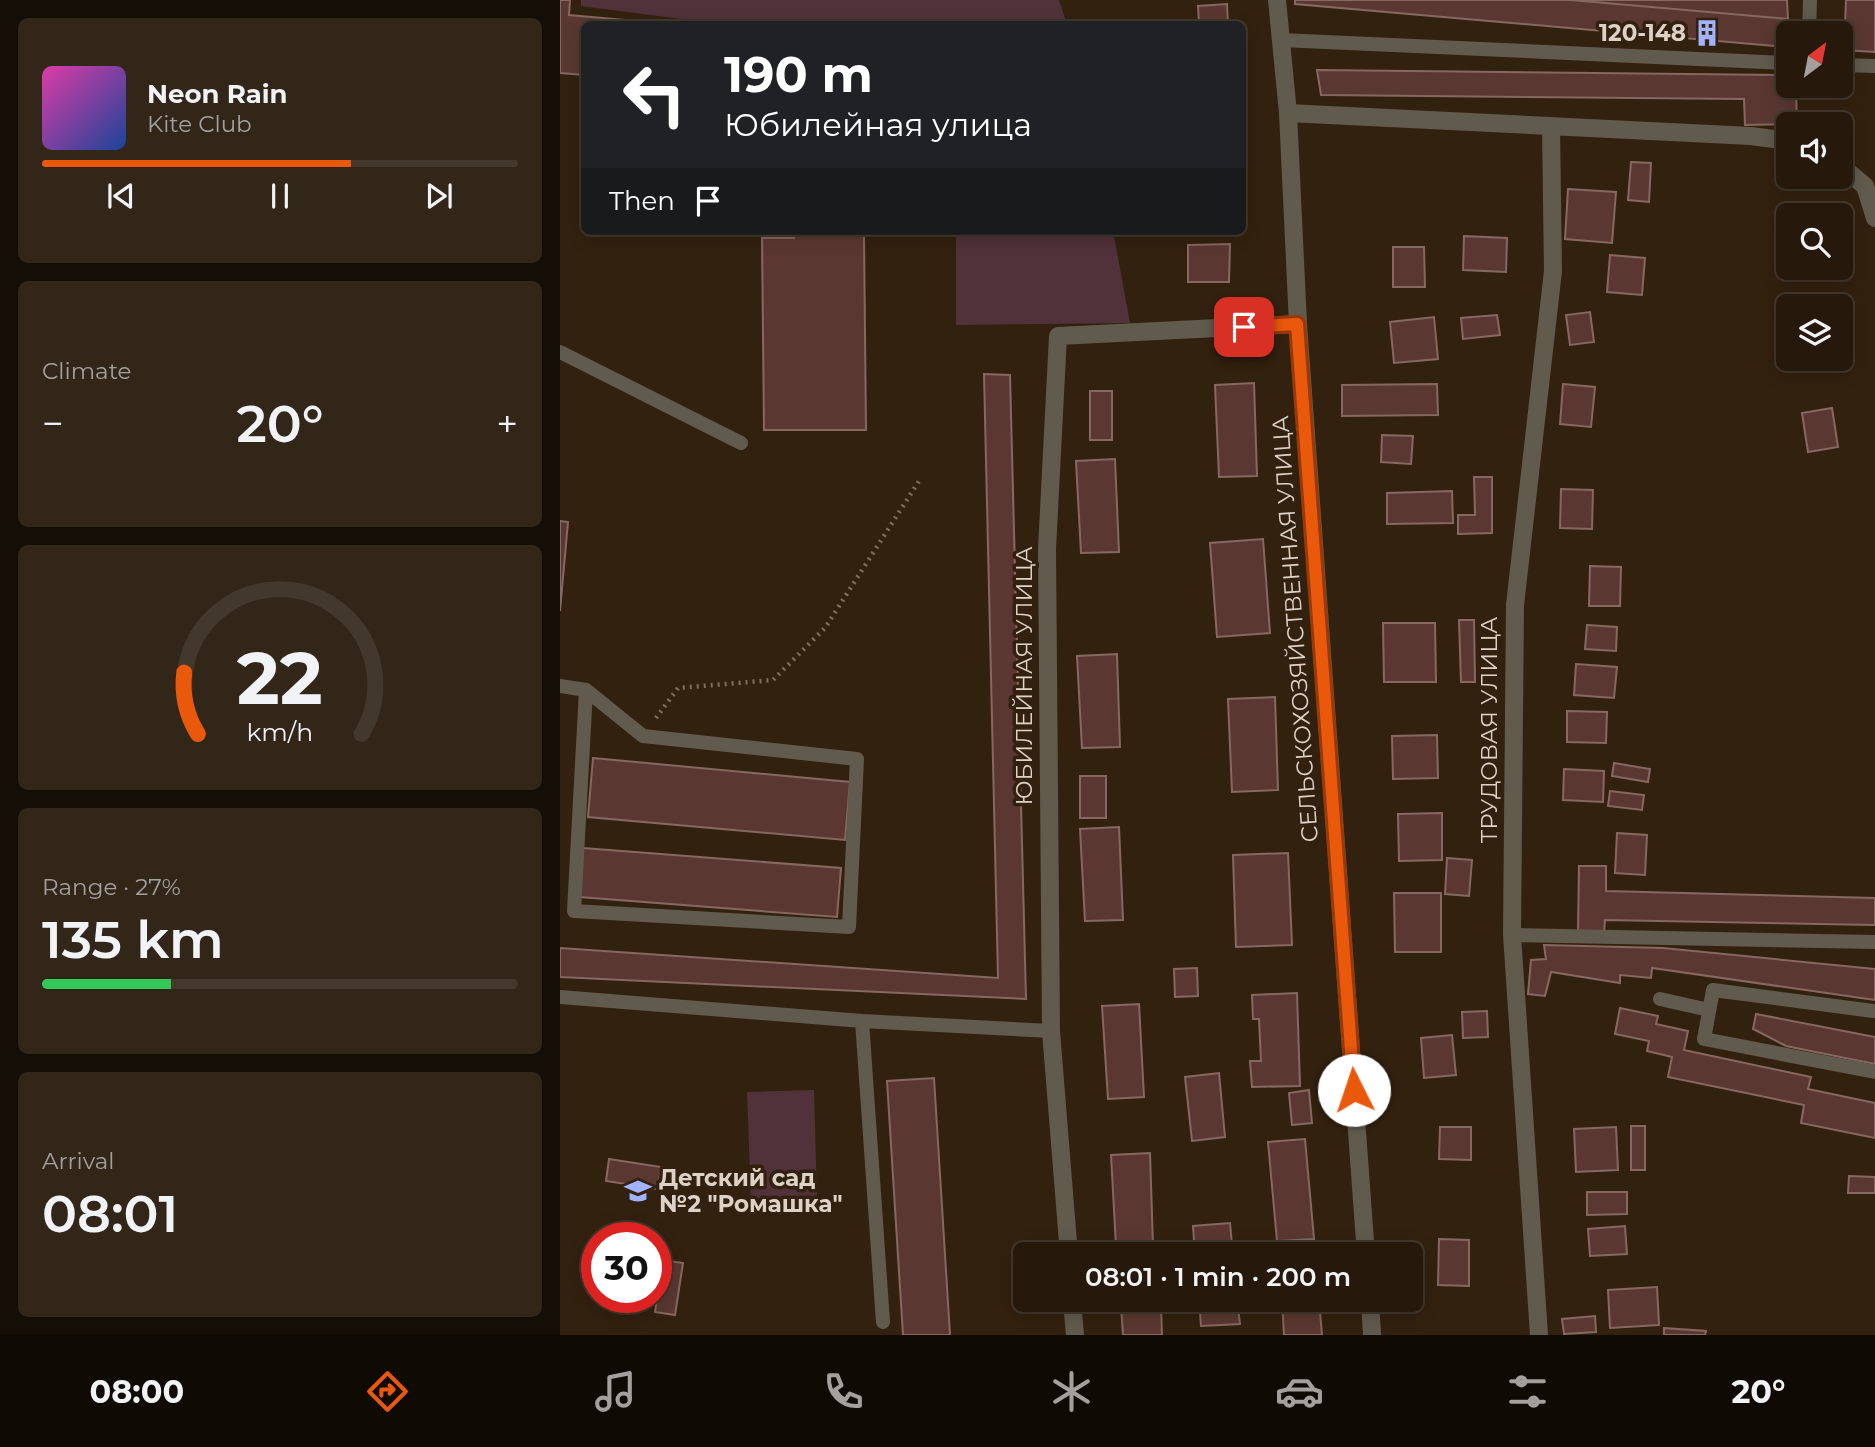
<!DOCTYPE html>
<html lang="en">
<head>
<meta charset="utf-8">
<style>
	:root { --surface:#26190b; --page:#322619; --text:#f1f3f6; --muted:#a4a09d; --line:#42382c; --accent:#ea580c }
	body { margin:0; font-family:Montserrat,sans-serif; background:var(--page); color:var(--text); height:100vh; display:flex; flex-direction:column; font-size:26px; white-space:nowrap }
	* { box-sizing:border-box; margin:0 }
	p { font-size:23px; color:var(--muted) }
	.icon { flex:none; width:38px; height:38px; fill:none; stroke:currentColor; stroke-width:2; stroke-linecap:round; stroke-linejoin:round }
	.map { position:relative; flex:1; overflow:hidden }
	.details { display:flex; flex-direction:column; gap:18px; padding:18px; background:#150e06; width:560px }
	.details>* { flex:none }
	.banner { position:absolute; left:21px; top:21px; width:665px; height:214px; border-radius:10px; box-shadow:0 4px 18px #0003,0 0 0 2px var(--line); background:#202124; color:#fff; overflow:hidden }
	.needle { width:46px; rotate:32deg }
	.buttons { position:absolute; left:1216px; top:21px; display:grid; gap:14px }
	.buttons a { display:grid; place-items:center; width:77px; height:77px; border-radius:10px; background:var(--surface); box-shadow:0 4px 18px #0003,0 0 0 2px var(--line); font-size:35px }
	.speed { position:absolute; left:21px; top:1222px; display:flex; gap:14px; font-size:35px; font-weight:700; text-align:center }
	.speed>* { display:grid; place-content:center; width:91px; height:91px; border-radius:50%; background:var(--surface); box-shadow:0 4px 18px #0003,0 0 0 2px var(--line); line-height:1 }
	.speed .limit { border:10px solid #d22; background:#fff; color:#111 }
	.pin { position:absolute; display:grid; place-items:center; width:60px; height:60px; color:#fff; margin:-30px; border-radius:14px; box-shadow:0 4px 10px #0006 }
	.me { position:absolute; width:77px; margin:-38px; rotate:356deg; stroke-linejoin:round; filter:drop-shadow(0 0 5px #0008) }
	.turn { display:flex; align-items:center; gap:24px; height:147px; padding:0 28px; font-size:32px }
	.turn .icon { width:91px; height:91px; stroke-width:2.5 }
	.turn b { display:block; font-size:49px; line-height:60px }
	.then { display:flex; align-items:center; height:66px; padding:0 28px; background:#0003; gap:14px; font-size:26px }
	.big { font-size:52px; font-weight:600; line-height:1.1 }
	.details .widget { flex:1; display:flex; flex-direction:column; justify-content:center; gap:10px; min-width:0; padding:0 24px; border-radius:10px; background:var(--page) }
	.details .dial { align-items:center; gap:0 }
	.dial svg { height:182px; overflow:visible; fill:none; stroke:var(--line); stroke-width:7; stroke-linecap:round; text-anchor:middle }
	.dial text { fill:var(--text); stroke:none }
	.song { display:flex; align-items:center; gap:21px }
	.cover { width:84px; height:84px; border-radius:10px; background:linear-gradient(135deg,hsl(320 70% 55%),hsl(220 70% 35%)) }
	.played { height:7px; border-radius:4px; background:linear-gradient(90deg,var(--accent) 65%,var(--line) 65%) }
	.keys { display:flex; justify-content:space-around; direction:ltr }
	.heat { display:flex; justify-content:space-between; align-items:center; font-size:38px; direction:ltr }
	.charge { height:10px; border-radius:5px; background:linear-gradient(90deg,#34c759 27%,var(--line) 0) }
	.trip { position:absolute; left:453px; top:1242px; width:410px; height:70px; border-radius:10px; background:var(--surface); box-shadow:0 4px 18px #0003,0 0 0 2px var(--line); font-weight:600; line-height:70px; text-align:center }
	.tabs { display:flex; height:112px; justify-content:space-around; align-items:center; background:#0f0a04; color:var(--muted) }
	.tabs .icon { width:49px; height:49px }
	.tabs .current { color:var(--accent) }
	.tabs b { font-size:32px; color:var(--text) }
	main { display:flex; flex:1; min-height:0 }
	.map>svg:first-child { display:block }
	.green { fill:#51323a }
	.building { fill:#5a3831; stroke:#866861; stroke-width:2 }
	.lines { fill:none; stroke-linecap:round; stroke-linejoin:round }
	.path { stroke:#7f6f60; stroke-width:4.5; stroke-dasharray:2 5; stroke-linecap:butt }
	.lane { stroke:#605b4d; stroke-width:14 }
	.street { stroke:#605b4d; stroke-width:18 }
	.route-casing { stroke:#983908; stroke-width:18 }
	.route { stroke:#ea580c; stroke-width:12 }
	.labels { text-anchor:middle; stroke-width:7; stroke-linejoin:round; paint-order:stroke }
	.poi-label { font-size:23px; font-weight:bold; fill:#ded2c7; stroke:#33210f; text-anchor:end }
	.street-label { font-size:23px; fill:#ded2c7; stroke:#33210f }
</style>
</head>
<body>
<main>
<section class="details">
<div class="widget">
<div class="song"><i class="cover"></i><div><b>Neon Rain</b><p>Kite Club</p></div></div>
<div class="played"></div>
<div class="keys"><svg class="icon" aria-label="previous" viewBox="0 0 24 24"><path d="M18 5L8 12l10 7zM5 5v14"/></svg><svg class="icon" aria-label="pause" viewBox="0 0 24 24"><path d="M8 5v14M16 5v14"/></svg><svg class="icon" aria-label="next" viewBox="0 0 24 24"><path d="M6 5l10 7-10 7zM19 5v14"/></svg></div>
</div>
<div class="widget"><p>Climate</p>
<div class="heat"><a>−</a><b class="big">20°</b><a>+</a></div>
</div>
<div class="widget dial"><svg viewBox="0 0 100 80">
<path d="M14 69A42 42 0 1 1 86 69"/>
<path d="M14 69A42 42 0 0 1 8 42" stroke="#ea580c"/>
<text x="50" y="56" font-size="32" font-weight="700">22</text>
<text x="50" y="72" font-size="11">km/h</text>
</svg></div>
<div class="widget"><p>Range · 27%</p><b class="big">135 km</b><div class="charge"></div></div>
<div class="widget"><p>Arrival</p><b class="big">08:01</b></div>
</section>
<div class="map">
<svg width="1315" height="1335" viewBox="0 0 1315 1335">
	<rect width="100%" height="100%" fill="#33210f"/>
	<!-- green -->
	<path class="green" d="M 21,0 L 499,0 L 507,24 L 121,24 L 121,19 L 21,6 Z
		M 396,231 L 553,231 L 570,323 L 396,325 Z
		M 254,1090 L 257,1199 L 191,1201 L 187,1092 Z"/>
	<!-- building -->
	<path class="building" d="M 0,0 L 10,0 L 9,15 L 111,24 L 24,24 L 24,75 L 0,73 Z
		M 735,0 L 1011,0 L 1228,19 L 1225,47 L 735,4 Z
		M 1011,0 L 1227,0 L 1228,19 Z
		M 1286,0 L 1315,0 L 1315,52 L 1284,50 Z
		M 667,4 L 668,24 L 639,24 L 638,6 Z
		M 757,70 L 1228,75 L 1228,86 L 1236,86 L 1237,124 L 1185,125 L 1184,99 L 761,95 Z
		M 1071,162 L 1091,163 L 1089,202 L 1068,200 Z
		M 1008,189 L 1056,192 L 1052,243 L 1005,239 Z
		M 1290,227 L 1294,265 L 1281,267 L 1281,229 Z
		M 234,231 L 266,231 L 266,236 L 304,236 L 306,430 L 204,430 L 202,238 L 234,238 Z
		M 904,236 L 947,238 L 946,272 L 903,270 Z
		M 670,244 L 669,282 L 628,282 L 628,245 Z
		M 833,247 L 864,247 L 865,287 L 833,287 Z
		M 1050,255 L 1085,258 L 1082,295 L 1047,292 Z
		M 1030,312 L 1034,342 L 1010,345 L 1006,315 Z
		M 937,315 L 940,335 L 903,339 L 901,318 Z
		M 874,317 L 878,359 L 834,363 L 830,322 Z
		M 1232,359 L 1268,359 L 1269,360 L 1233,366 Z
		M 424,374 L 450,375 L 466,999 L 0,977 L 0,948 L 438,978 Z
		M 694,383 L 697,476 L 659,477 L 655,385 Z
		M 877,384 L 878,415 L 782,416 L 782,385 Z
		M 1003,384 L 1035,387 L 1031,427 L 1000,424 Z
		M 530,391 L 552,391 L 552,440 L 530,440 Z
		M 1272,408 L 1278,447 L 1248,452 L 1242,413 Z
		M 822,435 L 853,436 L 851,464 L 821,462 Z
		M 555,459 L 559,552 L 521,553 L 516,461 Z
		M 914,477 L 932,477 L 932,533 L 898,534 L 898,515 L 915,515 Z
		M 1001,489 L 1033,490 L 1032,529 L 1000,528 Z
		M 892,491 L 893,523 L 827,524 L 827,493 Z
		M 0,521 L 8,522 L 0,611 Z
		M 703,539 L 710,633 L 657,637 L 650,543 Z
		M 1030,566 L 1061,567 L 1060,606 L 1029,606 Z
		M 899,620 L 914,620 L 915,682 L 901,682 Z
		M 823,623 L 875,623 L 876,682 L 824,682 Z
		M 1027,625 L 1057,627 L 1056,651 L 1025,649 Z
		M 557,654 L 560,747 L 522,748 L 517,656 Z
		M 1016,664 L 1057,667 L 1054,698 L 1014,695 Z
		M 715,697 L 718,790 L 672,792 L 668,699 Z
		M 1007,711 L 1047,712 L 1046,743 L 1007,742 Z
		M 877,735 L 878,778 L 833,779 L 832,736 Z
		M 33,758 L 290,782 L 285,840 L 28,817 Z
		M 1054,763 L 1090,769 L 1088,782 L 1052,776 Z
		M 1004,769 L 1044,771 L 1043,802 L 1003,800 Z
		M 520,776 L 546,776 L 546,818 L 520,818 Z
		M 1050,791 L 1084,795 L 1082,810 L 1048,806 Z
		M 882,813 L 882,860 L 839,861 L 838,814 Z
		M 559,827 L 563,920 L 525,921 L 520,829 Z
		M 1057,833 L 1087,835 L 1085,875 L 1055,873 Z
		M 23,848 L 281,868 L 277,917 L 20,897 Z
		M 728,853 L 732,945 L 676,947 L 673,855 Z
		M 887,858 L 912,860 L 909,896 L 885,894 Z
		M 1019,866 L 1046,866 L 1046,891 L 1315,898 L 1315,925 L 1045,920 L 1044,933 L 1018,931 Z
		M 834,893 L 881,893 L 881,952 L 835,952 Z
		M 984,945 L 1103,948 L 1315,969 L 1315,1000 L 1092,968 L 1091,978 L 1060,975 L 1060,983 L 991,972 L 985,996 L 968,994 L 971,960 L 986,959 Z
		M 637,968 L 638,996 L 615,997 L 614,969 Z
		M 737,993 L 740,1086 L 692,1087 L 690,1061 L 701,1061 L 699,1019 L 693,1019 L 692,995 Z
		M 579,1004 L 584,1097 L 548,1099 L 542,1006 Z
		M 1060,1008 L 1098,1016 L 1096,1024 L 1128,1031 L 1124,1050 L 1251,1077 L 1248,1089 L 1315,1103 L 1315,1138 L 1241,1123 L 1244,1105 L 1108,1077 L 1112,1057 L 1087,1051 L 1089,1041 L 1055,1034 Z
		M 927,1011 L 928,1037 L 903,1038 L 902,1012 Z
		M 1196,1014 L 1315,1037 L 1315,1064 L 1226,1046 L 1193,1029 Z
		M 892,1035 L 896,1075 L 864,1078 L 861,1038 Z
		M 659,1073 L 665,1137 L 632,1141 L 625,1077 Z
		M 374,1078 L 390,1335 L 343,1335 L 327,1081 Z
		M 749,1090 L 752,1123 L 732,1125 L 729,1093 Z
		M 1071,1126 L 1085,1126 L 1085,1170 L 1071,1170 Z
		M 880,1127 L 911,1127 L 911,1160 L 879,1159 Z
		M 1056,1127 L 1058,1170 L 1016,1172 L 1014,1129 Z
		M 745,1139 L 754,1239 L 717,1241 L 708,1142 Z
		M 590,1153 L 593,1246 L 556,1246 L 551,1155 Z
		M 49,1159 L 101,1167 L 98,1189 L 46,1181 Z
		M 1289,1176 L 1315,1177 L 1315,1193 L 1288,1193 Z
		M 1027,1192 L 1067,1192 L 1067,1214 L 1027,1215 Z
		M 670,1223 L 673,1255 L 635,1255 L 633,1226 Z
		M 1065,1226 L 1067,1254 L 1030,1256 L 1028,1229 Z
		M 879,1239 L 909,1240 L 909,1286 L 878,1285 Z
		M 748,1249 L 771,1249 L 771,1255 L 748,1255 Z
		M 103,1260 L 123,1263 L 115,1315 L 95,1312 Z
		M 1097,1287 L 1099,1325 L 1050,1328 L 1048,1290 Z
		M 639,1300 L 677,1300 L 680,1324 L 641,1326 Z
		M 722,1300 L 759,1300 L 762,1335 L 724,1335 Z
		M 601,1305 L 602,1335 L 563,1335 L 561,1307 Z
		M 1035,1316 L 1036,1332 L 1004,1334 L 1002,1319 Z
		M 1104,1328 L 1146,1331 L 1145,1335 L 1104,1335 Z"/>
	<g class="lines">
		<!-- path -->
		<path class="path" d="M 96,718 L 118,688 L 213,680 L 265,628 L 359,481"/>
		<!-- lane -->
		<path class="lane" d="M 1249,33 L 1250,0
			M 721,40 L 1228,63
			M 1281,65 L 1315,66
			M 0,352 L 181,443
			M 0,686 L 26,690 L 83,736 L 297,759 L 289,927 L 14,911 L 26,690
			M 952,935 L 1315,942
			M 0,997 L 302,1021 L 491,1031
			M 1100,999 L 1149,1010
			M 1313,1011 L 1153,990 L 1144,1039 L 1315,1072
			M 302,1021 L 323,1322"/>
		<!-- street -->
		<path class="street" d="M 717,0 L 728,113 L 738,324 L 806,1255
			M 728,113 L 1191,136 L 1228,141
			M 1281,166 L 1305,186 L 1315,218
			M 509,1255 L 491,1031 L 487,549 L 498,336 L 738,324
			M 512,1300 L 515,1335
			M 810,1300 L 812,1335
			M 979,1335 L 952,935 L 955,605 L 993,271 L 991,126"/>
	</g>
	<g class="lines">
		<defs>
			<path id="route" d="M 684,327 L 737,324 L 794,1090"/>
		</defs>
		<!-- route casing -->
		<use href="#route" class="route-casing"/>
		<!-- route -->
		<use href="#route" class="route"/>
	</g>
	<!-- icons -->
	<defs>
		<symbol id="building-bare" viewBox="-9 -9 18 18"><path d="M-4-6H4V6H1V3H-1V6H-4ZM-2.5-4.3h1.7v1.8h-1.7ZM.8-4.3h1.7v1.8H.8ZM-2.5-1h1.7V.8h-1.7ZM.8-1h1.7V.8H.8Z" fill="#a2b2fd" stroke="#33210f" stroke-width="2.5" paint-order="stroke"/></symbol>
		<symbol id="school-bare" viewBox="-9 -9 18 18"><path d="M0-5L7-2L0 1L-7-2ZM-4 1L0 2.5L4 1V4Q0 6-4 4Z" fill="#a2b2fd" stroke="#33210f" stroke-width="2.5" paint-order="stroke"/></symbol>
	</defs>
	<g fill-rule="evenodd">
		<use href="#building-bare" x="1128" y="14" width="38" height="38"/>
		<use href="#school-bare" x="59" y="1172" width="38" height="38"/>
	</g>
	<g class="labels">
		<!-- poi labels -->
		<g class="poi-label">
			<text x="1126" y="41">120-148</text>
			<text x="99" y="1186" text-anchor="start">Детский сад<tspan x="99" dy="26">№2 "Ромашка"</tspan></text>
		</g>
		<!-- street labels -->
		<g class="street-label">
			<text transform="translate(735 629) rotate(-94)" y="8">СЕЛЬСКОХОЗЯЙСТВЕННАЯ УЛИЦА</text>
			<text transform="translate(464 676) rotate(-90)" y="8">ЮБИЛЕЙНАЯ УЛИЦА</text>
			<text transform="translate(929 730) rotate(-90)" y="8">ТРУДОВАЯ УЛИЦА</text>
		</g>
	</g>
</svg>
<div class="buttons">
<a><svg class="needle" viewBox="-14 -14 28 28"><path d="M0-13l5 13h-10z" fill="#e53935"/><path d="M0 13l5-13h-10z" fill="#a4a09d"/></svg></a>
<a><svg class="icon" aria-label="sound" viewBox="0 0 24 24"><path d="M4 9h4l5-4v14l-5-4H4zM17 9q2 3 0 6"/></svg></a>
<a><svg class="icon" aria-label="search" viewBox="0 0 24 24"><circle cx="10" cy="10" r="6"/><path d="M15 15l6 6"/></svg></a>
<a><svg class="icon" aria-label="layers" viewBox="0 0 24 24"><path d="M12 4l9 5-9 5-9-5zM3 14l9 5 9-5"/></svg></a>
</div>
<div class="speed"><div class="limit">30</div></div>
<div class="pin" style="left:684px;top:327px;background:#d93025"><svg class="icon" aria-label="arrive" viewBox="0 0 24 24"><path d="M6 21V4h12l-3 4 3 4H6"/></svg></div>
<svg class="me" style="left:794px;top:1090px" viewBox="-20 -20 40 40"><circle r="19" fill="#fff"/><path d="M0-13L10 11 0 6-10 11z" fill="#ea580c"/></svg>
<div class="trip">08:01 · 1 min · 200 m</div>
<div class="banner">
<div class="turn"><svg class="icon" aria-label="left" viewBox="0 0 24 24"><path d="M17 20v-9H6M10 6l-5 5 5 5"/></svg><div><b>190 m</b>Юбилейная улица</div></div>
<div class="then">Then<svg class="icon" aria-label="arrive" viewBox="0 0 24 24"><path d="M6 21V4h12l-3 4 3 4H6"/></svg></div>
</div>
</div>
</main>
<nav class="tabs">
<b>08:00</b>
<svg class="icon current" aria-label="directions" viewBox="0 0 24 24"><path d="M12 3l9 9-9 9-9-9zM9 14v-3h6M13 9l2 2-2 2"/></svg>
<svg class="icon" aria-label="music" viewBox="0 0 24 24"><path d="M9 18V5l10-2v13"/><circle cx="6" cy="18" r="3"/><circle cx="16" cy="16" r="3"/></svg>
<svg class="icon" aria-label="phone" viewBox="0 0 24 24"><path d="M5 4h4l2 5-3 2q2 4 5 5l2-3 5 2v4C11 20 4 13 5 4z"/></svg>
<svg class="icon" aria-label="climate" viewBox="0 0 24 24"><path d="M12 3v18M4 7l16 10M4 17L20 7"/></svg>
<svg class="icon" aria-label="car" viewBox="0 0 24 24"><path d="M5 17H2v-5l4-1 3-4h7l3 4 3 1v5h-3M9 17h6M6 11h13"/><circle cx="7" cy="17" r="2"/><circle cx="17" cy="17" r="2"/></svg>
<svg class="icon" aria-label="filters" viewBox="0 0 24 24"><path d="M4 7h16M4 17h16"/><circle cx="9" cy="7" r="2"/><circle cx="15" cy="17" r="2"/></svg>
<b>20°</b>
</nav>
</body>
</html>
